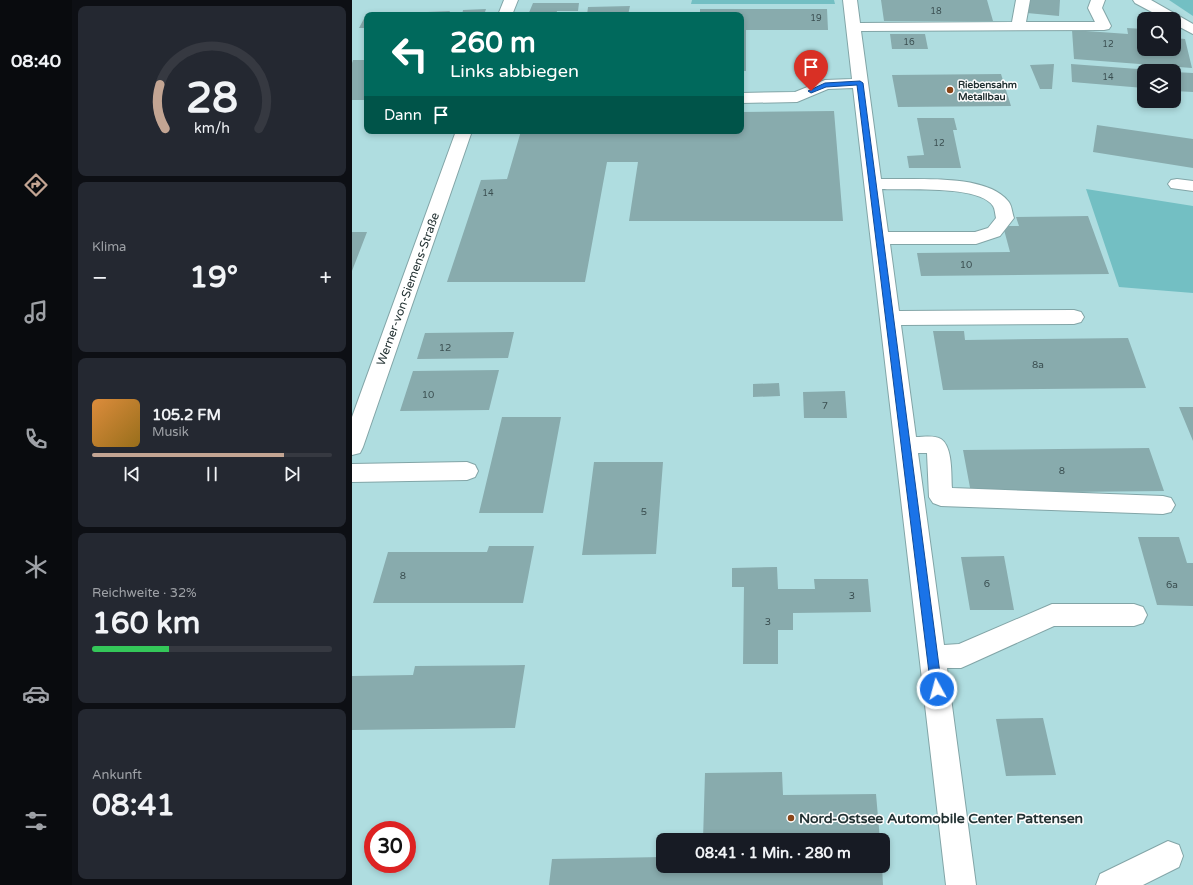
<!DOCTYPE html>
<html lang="de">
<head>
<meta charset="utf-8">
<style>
	:root { --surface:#171b24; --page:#242831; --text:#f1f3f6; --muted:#9ea1a6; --line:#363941; --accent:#c3a593 }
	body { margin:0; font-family:"Varela Round",sans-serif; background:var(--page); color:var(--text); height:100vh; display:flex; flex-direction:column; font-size:15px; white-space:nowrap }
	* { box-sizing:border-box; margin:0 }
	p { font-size:13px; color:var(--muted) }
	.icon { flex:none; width:22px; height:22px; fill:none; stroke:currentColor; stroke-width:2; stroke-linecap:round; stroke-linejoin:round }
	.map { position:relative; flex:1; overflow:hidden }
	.side { display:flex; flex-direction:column; gap:6px; padding:6px; background:#0d0f14; width:280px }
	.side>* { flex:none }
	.banner { position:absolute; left:12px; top:12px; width:380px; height:122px; border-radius:8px; box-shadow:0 2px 6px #0003; background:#00695c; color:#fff; overflow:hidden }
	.fabs { position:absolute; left:785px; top:12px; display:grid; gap:8px }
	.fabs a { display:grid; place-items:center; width:44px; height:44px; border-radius:8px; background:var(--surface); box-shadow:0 2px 6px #0003; font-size:20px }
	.speed { position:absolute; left:12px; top:821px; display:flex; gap:8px; font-size:20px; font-weight:700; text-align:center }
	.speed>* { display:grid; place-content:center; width:52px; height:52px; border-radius:50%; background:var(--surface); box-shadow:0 2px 6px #0003; line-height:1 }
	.speed .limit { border:6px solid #d22; background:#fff; color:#111 }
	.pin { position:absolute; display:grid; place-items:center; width:34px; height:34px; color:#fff; margin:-41px -17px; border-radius:50% 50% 50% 0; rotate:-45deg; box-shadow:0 0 4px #0007 }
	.pin .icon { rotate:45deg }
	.me { position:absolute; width:44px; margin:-22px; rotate:353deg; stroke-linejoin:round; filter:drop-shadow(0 0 3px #0008) }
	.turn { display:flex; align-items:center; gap:14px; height:84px; padding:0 20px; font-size:18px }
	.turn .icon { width:52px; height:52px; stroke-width:2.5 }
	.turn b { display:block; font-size:28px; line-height:34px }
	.then { display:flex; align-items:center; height:38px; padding:0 20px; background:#0003; gap:8px; font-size:15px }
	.big { font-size:30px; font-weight:800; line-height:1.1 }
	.side .widget { flex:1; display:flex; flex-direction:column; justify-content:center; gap:6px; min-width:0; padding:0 14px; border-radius:8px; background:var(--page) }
	.side .dial { align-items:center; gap:0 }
	.dial svg { height:104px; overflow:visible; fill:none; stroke:var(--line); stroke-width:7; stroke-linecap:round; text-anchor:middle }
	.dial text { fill:var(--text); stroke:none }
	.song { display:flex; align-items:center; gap:12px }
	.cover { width:48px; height:48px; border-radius:6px; background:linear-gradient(135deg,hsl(30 70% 55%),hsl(40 70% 35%)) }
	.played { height:4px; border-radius:2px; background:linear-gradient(90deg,var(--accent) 80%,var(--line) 80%) }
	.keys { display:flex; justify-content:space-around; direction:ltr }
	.heat { display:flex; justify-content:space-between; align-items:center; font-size:22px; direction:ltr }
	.charge { height:6px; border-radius:3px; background:linear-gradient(90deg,#34c759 32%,var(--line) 0) }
	.trip { position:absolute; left:304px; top:833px; width:234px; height:40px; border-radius:8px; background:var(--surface); box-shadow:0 2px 6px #0003; font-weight:800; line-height:40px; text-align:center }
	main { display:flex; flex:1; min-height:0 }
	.tab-bar { display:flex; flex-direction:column; width:72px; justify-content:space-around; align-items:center; background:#090b0e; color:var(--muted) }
	.tab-bar .icon { width:28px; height:28px }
	.tab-bar .on { color:var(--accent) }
	.tab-bar b { font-size:18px; color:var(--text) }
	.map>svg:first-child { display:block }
	.built { fill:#afdde0; fill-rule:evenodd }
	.green { fill:#73bfc3 }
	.building { fill:#88abad }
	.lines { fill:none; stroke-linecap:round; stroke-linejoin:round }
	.minor-casing { stroke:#82a5a7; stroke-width:2 }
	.minor { fill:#fff; fill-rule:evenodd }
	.route { fill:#1a73e8; stroke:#114b97 }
	.poi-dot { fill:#8a4619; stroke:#fff; stroke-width:1.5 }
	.labels { text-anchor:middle; stroke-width:3; stroke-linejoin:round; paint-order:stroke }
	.far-number-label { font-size:9px; fill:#3c5052 }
	.far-poi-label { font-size:10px; font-weight:bold; fill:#233233; stroke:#fff; text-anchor:start }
	.number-label { font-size:10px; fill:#3c5052 }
	.street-label { font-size:12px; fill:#233233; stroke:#fff }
	.near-poi-label { font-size:14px; font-weight:bold; fill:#233233; stroke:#fff; text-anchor:start }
</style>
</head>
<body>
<main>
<nav class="tab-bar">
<b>08:40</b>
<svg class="icon on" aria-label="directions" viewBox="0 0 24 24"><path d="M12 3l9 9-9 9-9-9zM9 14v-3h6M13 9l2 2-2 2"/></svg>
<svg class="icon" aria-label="music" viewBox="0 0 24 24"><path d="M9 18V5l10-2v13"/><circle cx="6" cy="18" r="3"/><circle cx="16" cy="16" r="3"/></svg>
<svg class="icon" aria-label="phone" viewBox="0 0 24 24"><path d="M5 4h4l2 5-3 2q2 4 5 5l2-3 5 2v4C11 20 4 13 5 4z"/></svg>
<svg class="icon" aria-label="climate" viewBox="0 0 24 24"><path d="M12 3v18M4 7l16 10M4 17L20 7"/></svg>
<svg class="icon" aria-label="car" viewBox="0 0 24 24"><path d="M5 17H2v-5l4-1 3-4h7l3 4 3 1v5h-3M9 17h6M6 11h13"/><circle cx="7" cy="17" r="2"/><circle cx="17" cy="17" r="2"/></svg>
<svg class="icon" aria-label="filters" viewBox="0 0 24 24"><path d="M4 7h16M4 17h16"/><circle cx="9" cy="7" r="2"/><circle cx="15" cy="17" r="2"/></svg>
</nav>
<section class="side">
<div class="widget dial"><svg viewBox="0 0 100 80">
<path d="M14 69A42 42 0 1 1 86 69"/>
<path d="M14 69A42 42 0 0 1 10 35" stroke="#c3a593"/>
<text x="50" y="56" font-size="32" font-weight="700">28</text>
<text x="50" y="72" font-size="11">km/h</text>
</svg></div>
<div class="widget"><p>Klima</p>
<div class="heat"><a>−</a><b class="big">19°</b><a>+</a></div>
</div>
<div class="widget">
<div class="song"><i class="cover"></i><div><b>105.2 FM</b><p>Musik</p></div></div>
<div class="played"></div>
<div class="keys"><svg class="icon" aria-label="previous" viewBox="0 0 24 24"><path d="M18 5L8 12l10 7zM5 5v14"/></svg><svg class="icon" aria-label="pause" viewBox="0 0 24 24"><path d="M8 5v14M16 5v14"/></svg><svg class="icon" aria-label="next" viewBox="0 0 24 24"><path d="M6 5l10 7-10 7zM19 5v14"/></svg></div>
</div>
<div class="widget"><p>Reichweite · 32%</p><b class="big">160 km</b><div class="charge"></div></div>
<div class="widget"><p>Ankunft</p><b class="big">08:41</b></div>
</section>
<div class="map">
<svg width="841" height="885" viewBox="0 0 841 885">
	<rect width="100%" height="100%" fill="#c2e7e9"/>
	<!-- built -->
	<path class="built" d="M 0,0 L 841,0 L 841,885 L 0,885 ZM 15,15 L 389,15 L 389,131 L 15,131 ZM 792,19 L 822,19 L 822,49 L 792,49 ZM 792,71 L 822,71 L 822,101 L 792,101 ZM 21,830 L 55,830 L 55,864 L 21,864 ZM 311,840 L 531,840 L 531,866 L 311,866 Z"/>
	<!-- green -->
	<path class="green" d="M 340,0 L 482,0 L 483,4 L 339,4 Z
		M 817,0 L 841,0 L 841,16 Z
		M 734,189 L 841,206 L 841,293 L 767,287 Z"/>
	<!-- building -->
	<path class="building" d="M 529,0 L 635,0 L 641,21 L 532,21 Z
		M 677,0 L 708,0 L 707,16 L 675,13 Z
		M 181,3 L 227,3 L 226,11 L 205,11 L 204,15 L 176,15 Z
		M 278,6 L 276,15 L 235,15 L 236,7 Z
		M 134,9 L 132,15 L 110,15 L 111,10 Z
		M 348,9 L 475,9 L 476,30 L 394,30 L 394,71 L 389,71 L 389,15 L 348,15 Z
		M 98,11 L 96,15 L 74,15 L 75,12 Z
		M 51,12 L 49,15 L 15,15 L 15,28 L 7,28 L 15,13 Z
		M 775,28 L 792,29 L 792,49 L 822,49 L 822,38 L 833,39 L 840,68 L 722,59 L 720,30 L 776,34 Z
		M 538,34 L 573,34 L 576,49 L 540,49 Z
		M 1,60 L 15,60 L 15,100 L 0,100 L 0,63 Z
		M 702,64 L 700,89 L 688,89 L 678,65 Z
		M 719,64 L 799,70 L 799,71 L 792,71 L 792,88 L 720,82 Z
		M 822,72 L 841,73 L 841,92 L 822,91 Z
		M 649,74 L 659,106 L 546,107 L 540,75 Z
		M 482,111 L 491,221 L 277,221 L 286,162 L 255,162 L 233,282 L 95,282 L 129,180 L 155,179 L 169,131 L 389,131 L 389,112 Z
		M 565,118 L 602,118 L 605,130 L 601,130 L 609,168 L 557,168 L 555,156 L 572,155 Z
		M 745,125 L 841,139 L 841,168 L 741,152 Z
		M 736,216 L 757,274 L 569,276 L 565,253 L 658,252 L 651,226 L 667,226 L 664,217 Z
		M 0,232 L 15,232 L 0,271 Z
		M 581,331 L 612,331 L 613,340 L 776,338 L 794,388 L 591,390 Z
		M 162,332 L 156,358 L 65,359 L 73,333 Z
		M 147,370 L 137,410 L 48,411 L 61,371 Z
		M 427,383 L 428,396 L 401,397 L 401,384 Z
		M 493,391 L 495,418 L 452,418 L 451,392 Z
		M 827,407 L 841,407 L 841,441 Z
		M 150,417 L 209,417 L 191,513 L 127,513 Z
		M 797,448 L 812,491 L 619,493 L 611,450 Z
		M 242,462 L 311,462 L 304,554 L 230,555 Z
		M 786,537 L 827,537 L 835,563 L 841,563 L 841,606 L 805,605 Z
		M 137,546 L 182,546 L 171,603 L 21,603 L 36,552 L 135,552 Z
		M 652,556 L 662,610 L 618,610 L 609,557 Z
		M 425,567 L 426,589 L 463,589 L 462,579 L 516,579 L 519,612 L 441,613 L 441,630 L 426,630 L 426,664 L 391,664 L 392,587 L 380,587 L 380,568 Z
		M 173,665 L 163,728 L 0,730 L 0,676 L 61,675 L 63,666 Z
		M 691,718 L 704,775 L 654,776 L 644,719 Z
		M 430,772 L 431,795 L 524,794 L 528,840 L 351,840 L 353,773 Z
		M 311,857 L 311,866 L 530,866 L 531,885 L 197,885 L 200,859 Z"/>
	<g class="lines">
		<defs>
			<path id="minor" d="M 152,0 L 166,0 L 160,15 L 146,15 Z
				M 491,0 L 505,0 L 508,23 L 660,22 L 664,0 L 678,0 L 674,22 L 743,22 L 736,8 L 739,0 L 753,0 L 750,8 L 759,26 L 757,29 L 752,30 L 509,31 L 529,179 C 562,180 634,173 656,201 C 660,205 660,213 662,218 L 648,236 L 624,244 L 538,244 L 547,311 L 722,310 L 729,312 L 732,317 L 729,322 L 722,324 L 549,325 L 564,437 C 572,437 582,435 589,439 C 601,447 599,475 600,488 L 811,496 L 819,498 L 823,505 L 819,512 L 811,514 L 589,506 L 581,503 L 577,497 L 575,453 L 566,453 L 592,645 L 607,644 L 700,604 L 782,604 L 791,607 L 795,615 L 791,623 L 782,626 L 702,626 L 618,664 L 609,668 L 595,668 L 624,885 L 594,885 L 501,88 L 476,89 L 445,102 L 389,103 L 389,93 L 443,92 L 473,80 L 500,79 ZM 530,189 C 554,190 628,185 641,206 C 643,209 643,214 644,218 L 636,228 L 623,232 L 536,232 Z
				M 781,0 L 799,0 L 841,24 L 841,34 L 822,24 L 822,19 L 813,19 L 783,3 Z
				M 104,131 L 120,131 L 11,447 L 8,453 L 0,455 L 0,417 Z
				M 825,179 L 841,181 L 841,191 L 819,188 L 816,184 L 819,180 Z
				M 115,462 L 123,465 L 126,471 L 123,477 L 115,480 L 0,482 L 0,464 Z
				M 816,841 L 827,845 L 831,856 L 827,867 L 791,885 L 744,885 L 748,874 Z"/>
		</defs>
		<!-- minor casing -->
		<use href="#minor" class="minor-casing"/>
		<!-- minor -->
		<use href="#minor" class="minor"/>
	</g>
	<!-- route -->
	<path class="route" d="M 508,81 L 511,83 L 590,689 L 589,692 L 585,694 L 581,692 L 579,689 L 505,85 L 474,87 L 459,93 L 456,91 L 473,83 Z"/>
	<!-- markers -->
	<g class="poi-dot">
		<circle cx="598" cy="90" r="4"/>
		<circle cx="439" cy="818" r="4"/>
	</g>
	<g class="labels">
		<!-- far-number labels -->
		<g class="far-number-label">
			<text x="584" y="14">18</text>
			<text x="464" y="21">19</text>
			<text x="557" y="45">16</text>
			<text x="756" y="47">12</text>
			<text x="756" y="80">14</text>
			<text x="587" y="146">12</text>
			<text x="136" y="196">14</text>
		</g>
		<!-- far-poi labels -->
		<g class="far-poi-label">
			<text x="606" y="88">Riebensahm<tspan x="606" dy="12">Metallbau</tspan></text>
		</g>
		<!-- number labels -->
		<g class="number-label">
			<text x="614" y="268">10</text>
			<text x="93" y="351">12</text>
			<text x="686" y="368">8a</text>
			<text x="76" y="398">10</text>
			<text x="473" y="409">7</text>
			<text x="710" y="474">8</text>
			<text x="292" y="515">5</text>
			<text x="51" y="579">8</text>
			<text x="635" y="587">6</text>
			<text x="820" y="588">6a</text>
			<text x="500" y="599">3</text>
			<text x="416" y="625">3</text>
		</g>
		<!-- street labels -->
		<g class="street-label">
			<text transform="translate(56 289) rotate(-70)" y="4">Werner-von-Siemens-Straße</text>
		</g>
		<!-- near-poi labels -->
		<g class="near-poi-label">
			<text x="447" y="823">Nord-Ostsee Automobile Center Pattensen</text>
		</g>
	</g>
</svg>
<div class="fabs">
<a><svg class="icon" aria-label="search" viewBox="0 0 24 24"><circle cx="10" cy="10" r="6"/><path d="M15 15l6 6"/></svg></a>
<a><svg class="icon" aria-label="layers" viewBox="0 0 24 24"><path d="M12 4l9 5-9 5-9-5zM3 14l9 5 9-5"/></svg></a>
</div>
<div class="speed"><div class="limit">30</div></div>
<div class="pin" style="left:459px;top:91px;background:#d93025"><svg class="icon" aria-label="arrive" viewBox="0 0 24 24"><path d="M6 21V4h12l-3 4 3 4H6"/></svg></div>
<svg class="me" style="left:585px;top:689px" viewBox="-20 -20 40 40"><circle r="17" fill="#1a73e8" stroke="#fff" stroke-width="3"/><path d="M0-11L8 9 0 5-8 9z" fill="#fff"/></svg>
<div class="trip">08:41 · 1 Min. · 280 m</div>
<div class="banner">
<div class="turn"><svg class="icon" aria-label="left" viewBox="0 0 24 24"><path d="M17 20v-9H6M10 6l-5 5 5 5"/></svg><div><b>260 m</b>Links abbiegen</div></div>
<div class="then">Dann<svg class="icon" aria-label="arrive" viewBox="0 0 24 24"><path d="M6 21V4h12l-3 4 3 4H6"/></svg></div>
</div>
</div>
</main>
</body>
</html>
